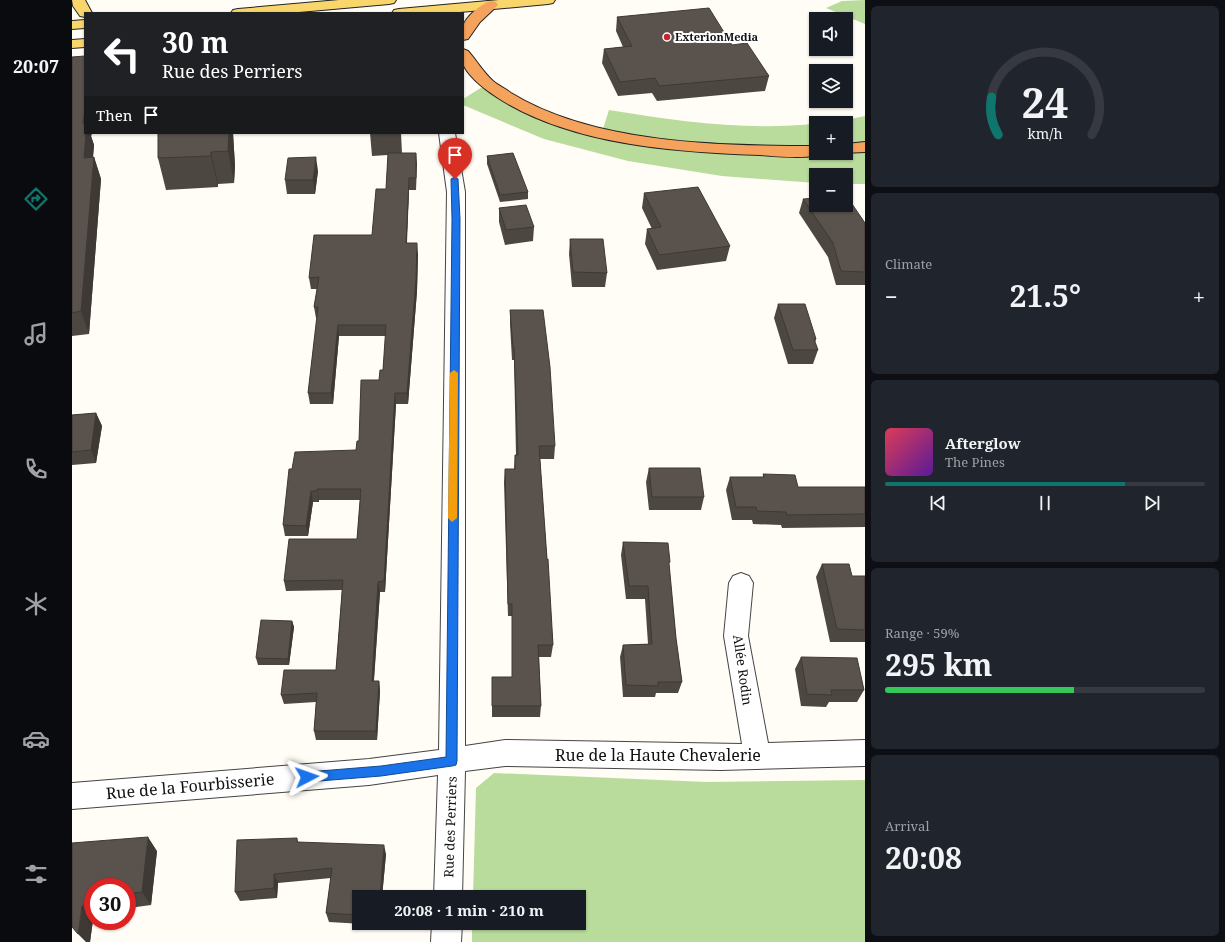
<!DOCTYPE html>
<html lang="en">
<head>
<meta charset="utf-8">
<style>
	:root { --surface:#171b24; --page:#20242c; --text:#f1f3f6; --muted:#9ea1a6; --line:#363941; --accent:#0f766e }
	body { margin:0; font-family:"Noto Serif",serif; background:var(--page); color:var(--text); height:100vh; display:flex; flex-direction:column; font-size:15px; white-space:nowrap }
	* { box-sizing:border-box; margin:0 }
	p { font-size:13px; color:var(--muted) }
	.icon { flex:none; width:22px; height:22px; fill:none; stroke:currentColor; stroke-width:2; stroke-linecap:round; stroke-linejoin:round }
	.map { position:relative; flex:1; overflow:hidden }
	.details { display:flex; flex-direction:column; gap:6px; padding:6px; background:#0d0f14; width:360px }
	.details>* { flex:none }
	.hud { position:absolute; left:12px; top:12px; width:380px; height:122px; border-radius:0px; box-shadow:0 1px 3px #0004; background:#202124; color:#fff; overflow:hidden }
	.tools { position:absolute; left:737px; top:12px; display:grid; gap:8px }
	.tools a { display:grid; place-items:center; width:44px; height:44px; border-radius:0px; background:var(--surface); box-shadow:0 1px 3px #0004; font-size:20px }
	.speed { position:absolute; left:12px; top:878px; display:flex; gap:8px; font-size:20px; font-weight:700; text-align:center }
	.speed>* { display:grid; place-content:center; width:52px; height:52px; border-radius:50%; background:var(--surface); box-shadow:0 1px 3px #0004; line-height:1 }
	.speed .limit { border:6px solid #d22; background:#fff; color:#111 }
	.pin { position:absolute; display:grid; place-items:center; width:34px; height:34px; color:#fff; margin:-41px -17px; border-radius:50% 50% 50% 0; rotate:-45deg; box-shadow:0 0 4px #0007 }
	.pin .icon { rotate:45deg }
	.me { position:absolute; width:44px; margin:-22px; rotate:86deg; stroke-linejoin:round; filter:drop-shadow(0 0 3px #0008) }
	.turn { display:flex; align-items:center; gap:14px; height:84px; padding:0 12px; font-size:18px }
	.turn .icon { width:52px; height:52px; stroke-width:2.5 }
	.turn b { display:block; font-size:28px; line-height:34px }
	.then { display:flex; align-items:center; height:38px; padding:0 12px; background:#0003; gap:8px; font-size:15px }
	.big { font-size:30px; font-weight:700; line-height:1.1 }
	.details .widget { flex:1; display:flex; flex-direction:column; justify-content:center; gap:6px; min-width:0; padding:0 14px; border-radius:6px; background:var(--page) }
	.details .dial { align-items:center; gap:0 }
	.dial svg { height:104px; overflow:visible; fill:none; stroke:var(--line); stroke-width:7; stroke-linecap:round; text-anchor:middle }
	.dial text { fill:var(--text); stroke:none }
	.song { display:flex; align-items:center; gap:12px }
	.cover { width:48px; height:48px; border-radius:6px; background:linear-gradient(135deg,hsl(350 70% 55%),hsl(270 70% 35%)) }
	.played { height:4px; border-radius:2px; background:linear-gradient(90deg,var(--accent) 75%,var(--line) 75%) }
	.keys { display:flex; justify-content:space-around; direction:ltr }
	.heat { display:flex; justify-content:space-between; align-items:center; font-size:22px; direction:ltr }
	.charge { height:6px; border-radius:3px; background:linear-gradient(90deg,#34c759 59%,var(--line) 0) }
	.trip { position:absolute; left:280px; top:890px; width:234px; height:40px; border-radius:0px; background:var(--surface); box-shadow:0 1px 3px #0004; font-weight:700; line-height:40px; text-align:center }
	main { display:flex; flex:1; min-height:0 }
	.dock { display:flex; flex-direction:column; width:72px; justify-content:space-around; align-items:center; background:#090b0e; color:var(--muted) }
	.dock .icon { width:28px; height:28px }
	.dock .selected { color:var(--accent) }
	.dock b { font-size:18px; color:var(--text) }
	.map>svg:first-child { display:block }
	.forest { fill:#b9dc9c; fill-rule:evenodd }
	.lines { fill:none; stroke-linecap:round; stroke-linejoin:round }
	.street-casing { stroke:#444; stroke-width:2 }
	.primary-casing { stroke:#222; stroke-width:2 }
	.highway-casing { stroke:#222; stroke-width:2 }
	.street { fill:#fff; fill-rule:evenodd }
	.primary { fill:#f9d66b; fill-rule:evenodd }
	.highway { fill:#f5a25d; fill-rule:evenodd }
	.wall { fill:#4d4742 }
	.shaded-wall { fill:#3f3936 }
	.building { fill:#5a524d; stroke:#3f3936 }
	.route { fill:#1a73e8; stroke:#114b97 }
	.slow { fill:#f59e0b }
	.poi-dot { fill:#c4262e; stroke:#fff; stroke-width:1.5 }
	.labels { text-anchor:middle; stroke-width:4; stroke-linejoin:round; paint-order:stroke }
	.far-poi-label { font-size:11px; font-weight:bold; fill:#111; stroke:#fff; text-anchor:start }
	.street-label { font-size:13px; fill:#111; stroke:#fff }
	.near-street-label { font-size:16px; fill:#111; stroke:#fff }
</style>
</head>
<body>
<main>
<nav class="dock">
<b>20:07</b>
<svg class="icon selected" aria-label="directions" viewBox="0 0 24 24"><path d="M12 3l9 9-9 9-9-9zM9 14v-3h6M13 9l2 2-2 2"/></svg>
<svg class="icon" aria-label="music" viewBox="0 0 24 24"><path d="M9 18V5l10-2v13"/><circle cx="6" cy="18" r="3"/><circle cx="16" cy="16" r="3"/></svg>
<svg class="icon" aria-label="phone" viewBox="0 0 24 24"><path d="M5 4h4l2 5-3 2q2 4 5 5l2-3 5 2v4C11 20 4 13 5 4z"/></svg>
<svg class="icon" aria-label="climate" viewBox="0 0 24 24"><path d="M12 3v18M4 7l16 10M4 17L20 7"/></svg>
<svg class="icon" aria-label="car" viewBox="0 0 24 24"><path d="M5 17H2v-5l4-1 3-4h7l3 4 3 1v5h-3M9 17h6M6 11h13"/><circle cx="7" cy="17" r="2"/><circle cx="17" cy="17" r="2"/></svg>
<svg class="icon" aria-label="filters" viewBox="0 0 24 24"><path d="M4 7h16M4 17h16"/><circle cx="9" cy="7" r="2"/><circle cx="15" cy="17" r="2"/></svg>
</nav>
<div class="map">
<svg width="793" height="942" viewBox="0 0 793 942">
	<rect width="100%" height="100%" fill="#fffdf5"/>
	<!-- forest -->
	<path class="forest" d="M 793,0 L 793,24 L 754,8 L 770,1 Z
		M 415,84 L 425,92 L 530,132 L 537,110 C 621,124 708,135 793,116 L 793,184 L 774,184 L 774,175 L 744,175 L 744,183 L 650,176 L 556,161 L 472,139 L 391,105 L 391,99 ZM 744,123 L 774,123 L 774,153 L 744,153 Z
		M 422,773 L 635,782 L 793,780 L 793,942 L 400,942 L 400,923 L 507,923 L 507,897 L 401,897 L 404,788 Z"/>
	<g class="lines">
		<defs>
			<path id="street" d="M 367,133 L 383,133 L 393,192 L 393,746 L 433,740 L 670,744 L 652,636 L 657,583 L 661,576 L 669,573 L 677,576 L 681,583 L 676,636 L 696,743 L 793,740 L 793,766 L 649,770 L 433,766 L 393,771 L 390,897 L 362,897 L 366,775 L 297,785 L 0,809 L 0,783 L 297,759 L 367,750 L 375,192 Z
				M 360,923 L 390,923 L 389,942 L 359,942 Z"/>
			<path id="primary" d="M 0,0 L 13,0 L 20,13 L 13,13 L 13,17 L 8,16 L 1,6 Z
				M 267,0 L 324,0 L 322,3 L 317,4 L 216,13 L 159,13 L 161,10 L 166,9 Z
				M 427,0 L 483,0 L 481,3 L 476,4 L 377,13 L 320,13 L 322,10 L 327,9 Z
				M 13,20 L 13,28 L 0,29 L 0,21 Z
				M 13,39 L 13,47 L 0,48 L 0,40 Z"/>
			<path id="highway" d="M 419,1 L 424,2 L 426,5 L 408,22 L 396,39 L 391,40 C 391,36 390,31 391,27 C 393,17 410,3 419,1 Z
				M 391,49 L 396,51 C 404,60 412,73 421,81 C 427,86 434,89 439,93 C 522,144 649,146 744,146 L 744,153 L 751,153 C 743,160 701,156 688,155 C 602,152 500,145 426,98 C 414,90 397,78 391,64 C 390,61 391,54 391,49 Z
				M 793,142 L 793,152 L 770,153 L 774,153 L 774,144 Z"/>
		</defs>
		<!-- street casing -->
		<use href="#street" class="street-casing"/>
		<!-- primary casing -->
		<use href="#primary" class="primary-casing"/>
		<!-- highway casing -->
		<use href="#highway" class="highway-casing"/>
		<!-- street -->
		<use href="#street" class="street"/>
		<!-- primary -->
		<use href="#primary" class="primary"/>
		<!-- highway -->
		<use href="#highway" class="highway"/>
	</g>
	<!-- wall -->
	<path class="wall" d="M 545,17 L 660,45 L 697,76 L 693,91 L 585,101 L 580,93 L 546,96 L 530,63 L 532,49 L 551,47 L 544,31 Z
		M 0,57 L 13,133 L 20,133 L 19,136 L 22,145 L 21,157 L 22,157 L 29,179 L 17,334 L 0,336 Z
		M 161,133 L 163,166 L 162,183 L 146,184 L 146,187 L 94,190 L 86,158 Z
		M 298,133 L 329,133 L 330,153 L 344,153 L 344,190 L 337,190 L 335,243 L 346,254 L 345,291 L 336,404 L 324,404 L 313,592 L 308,592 L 302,681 L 307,681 L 308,691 L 305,740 L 244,740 L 242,731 L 244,702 L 212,704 L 209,695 L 264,670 L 270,590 L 214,591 L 212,581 L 285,539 L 288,500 L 247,500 L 247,502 L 241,502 L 236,536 L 213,536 L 211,525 L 220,469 L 284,450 L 307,380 L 311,370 L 314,336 L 267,336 L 261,404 L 238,404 L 236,393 L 245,318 L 244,318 L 242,307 L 245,289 L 239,289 L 237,278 L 300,235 L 314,189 L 316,155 L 300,156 Z
		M 415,156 L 456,192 L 456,199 L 428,202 L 415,164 Z
		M 246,171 L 243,194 L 215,194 L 213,180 Z
		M 572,193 L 658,246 L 654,261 L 585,270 L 573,244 L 575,229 L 580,229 L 570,208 Z
		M 731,199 L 793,223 L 793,285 L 764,285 L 756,257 L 727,213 Z
		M 427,208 L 462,227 L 461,241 L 433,245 L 427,222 Z
		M 498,239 L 535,273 L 533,287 L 500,287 L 497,254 Z
		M 706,304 L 744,339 L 743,343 L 746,350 L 741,364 L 716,364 L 702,318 Z
		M 438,310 L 483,446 L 482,459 L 468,459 L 481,645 L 479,657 L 467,657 L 469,706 L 468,717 L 420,717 L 420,677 L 440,677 L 440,616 L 436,616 L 432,482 L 433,469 L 442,469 L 443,455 L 444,455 L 442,360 L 440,360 L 438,324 Z
		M 24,413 L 30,426 L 24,463 L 0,465 L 0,415 Z
		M 577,468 L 632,497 L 629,510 L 577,510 L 574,482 Z
		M 691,474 L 726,487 L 793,487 L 793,527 L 710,528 L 709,525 L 681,524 L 680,520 L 660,520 L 654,490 L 658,477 L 691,477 Z
		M 551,542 L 597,567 L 604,638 L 610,682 L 606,693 L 584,693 L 583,697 L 551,697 L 548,657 L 551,645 L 576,644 L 573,599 L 554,599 L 549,555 Z
		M 750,564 L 780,576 L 793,576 L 793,642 L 758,642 L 744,577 Z
		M 220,621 L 222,627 L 217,665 L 186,665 L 184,658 Z
		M 729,657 L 792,690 L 785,702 L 757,702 L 754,707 L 729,706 L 723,669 Z
		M 225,838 L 226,842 L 314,854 L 310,897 L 287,897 L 287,923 L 308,923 L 308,925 L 257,922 L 254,913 L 259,878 L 206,883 L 205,898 L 168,901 L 163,892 Z
		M 0,843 L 85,851 L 79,905 L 57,908 L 56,917 L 55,917 L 55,887 L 21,887 L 21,920 L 18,942 L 14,942 Z"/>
	<!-- shaded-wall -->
	<path class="shaded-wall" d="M 13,109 L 13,128 L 11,123 Z
		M 14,133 L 20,133 L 19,136 L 22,145 L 19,180 L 12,158 Z
		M 157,133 L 161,133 L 163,166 L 162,183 L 156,151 Z
		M 139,152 L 146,184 L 146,187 L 139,156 Z
		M 344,153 L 345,164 L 344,190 Z
		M 22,157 L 29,179 L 17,334 L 9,311 Z
		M 244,157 L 246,171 L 243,194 L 241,180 Z
		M 337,178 L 337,190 L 334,255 L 334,243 Z
		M 345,243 L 346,254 L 345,291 L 336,404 L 335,393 Z
		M 266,325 L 267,336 L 261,404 L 259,393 Z
		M 323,393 L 324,404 L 313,592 L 312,581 Z
		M 24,413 L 30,426 L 24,463 L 19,450 Z
		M 245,489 L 247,500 L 247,502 L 245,491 Z
		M 239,491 L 241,502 L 236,536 L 234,526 Z
		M 306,582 L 308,592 L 301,691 L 300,681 Z
		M 220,621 L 222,627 L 217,665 L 216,659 Z
		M 307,681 L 308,691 L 305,740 L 304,731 Z
		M 76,837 L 85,851 L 79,905 L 70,892 Z
		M 312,845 L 314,854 L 310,897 L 308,897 Z
		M 202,874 L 206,883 L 205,898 L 202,888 Z
		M 55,905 L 57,908 L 56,917 L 55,916 Z
		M 10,906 L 21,920 L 18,942 L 14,942 L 6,934 Z"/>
	<!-- building -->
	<path class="building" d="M 637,8 L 660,45 L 675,43 L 697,76 L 587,86 L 583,78 L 548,82 L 532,49 L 560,46 L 545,17 Z
		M 13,56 L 13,109 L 11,123 L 13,123 L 13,133 L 14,133 L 12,158 L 22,157 L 9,311 L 0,313 L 0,57 Z
		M 86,133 L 157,133 L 156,151 L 139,152 L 139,156 L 86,158 Z
		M 316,153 L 344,153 L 344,178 L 337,178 L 334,243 L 345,243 L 344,279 L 335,393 L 323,393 L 312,581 L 306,582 L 300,681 L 307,681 L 304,731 L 242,731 L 245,693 L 209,695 L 212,670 L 264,670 L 271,580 L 212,581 L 217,539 L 285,539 L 289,489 L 245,489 L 245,491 L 239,491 L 234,526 L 211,525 L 217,469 L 220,469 L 223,452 L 284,450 L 285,441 L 287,441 L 289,380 L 307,380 L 308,370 L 311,370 L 314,325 L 266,325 L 259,393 L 236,393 L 246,307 L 242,307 L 247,277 L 237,278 L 242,235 L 300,235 L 304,189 L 314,189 Z
		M 441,153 L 456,192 L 428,195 L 415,156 Z
		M 244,157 L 241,180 L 213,180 L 216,158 Z
		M 626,187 L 658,246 L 587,255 L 575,229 L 589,227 L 572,193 Z
		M 744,198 L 744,205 L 774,205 L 774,201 L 778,201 L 793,223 L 793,272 L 769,271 L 761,243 L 731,199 Z
		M 454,205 L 462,227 L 434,230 L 427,208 Z
		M 498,239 L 531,239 L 535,273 L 501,272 Z
		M 706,304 L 733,304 L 744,339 L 742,339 L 746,350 L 721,350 Z
		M 438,310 L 471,310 L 478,367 L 483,446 L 467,446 L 475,559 L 476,559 L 481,645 L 466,645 L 469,706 L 420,706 L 420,677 L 440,677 L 440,604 L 436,604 L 433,469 L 443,469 L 443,455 L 446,455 L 442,347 L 441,347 Z
		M 24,413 L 19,450 L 0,452 L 0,415 Z
		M 577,468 L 628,468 L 632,497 L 580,497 Z
		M 691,474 L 723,475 L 726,487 L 793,487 L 793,514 L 715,515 L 714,512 L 685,511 L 684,507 L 664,507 L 658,477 L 692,477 Z
		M 551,542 L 596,543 L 598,562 L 597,563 L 604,638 L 610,682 L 586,682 L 586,686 L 554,685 L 551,645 L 580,644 L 576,586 L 557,586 Z
		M 750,564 L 777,564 L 780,576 L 793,576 L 793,630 L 765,629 Z
		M 189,620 L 220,621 L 216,659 L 184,658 Z
		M 729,657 L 785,658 L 792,690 L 759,690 L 760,695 L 735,694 Z
		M 76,837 L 70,892 L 55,894 L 55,887 L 21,887 L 21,906 L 10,906 L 6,934 L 0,927 L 0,843 Z
		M 225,838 L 225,842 L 312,845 L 308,897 L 287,897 L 287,915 L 254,913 L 260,868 L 202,874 L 202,888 L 163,892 L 165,840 Z"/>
	<!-- route -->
	<path class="route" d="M 383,177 L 386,179 L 388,219 L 385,761 L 384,765 L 380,766 L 309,776 L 235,782 L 231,781 L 229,777 L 231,773 L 235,772 L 309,766 L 374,757 L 380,219 L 379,179 Z"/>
	<!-- slow -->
	<path class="slow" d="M 382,370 L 386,373 L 385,518 L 380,522 L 376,518 L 378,373 Z"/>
	<!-- markers -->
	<circle class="poi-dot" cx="595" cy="37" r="4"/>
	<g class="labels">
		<!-- far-poi labels -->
		<g class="far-poi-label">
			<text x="603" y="41">ExterionMedia</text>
		</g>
		<!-- street labels -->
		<g class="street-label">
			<text transform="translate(671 670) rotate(82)" y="5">Allée Rodin</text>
			<text transform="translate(378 827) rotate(-88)" y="5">Rue des Perriers</text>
		</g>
		<!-- near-street labels -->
		<g class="near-street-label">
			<text x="586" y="761">Rue de la Haute Chevalerie</text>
			<text transform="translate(118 786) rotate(-5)" y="6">Rue de la Fourbisserie</text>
		</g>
	</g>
</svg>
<div class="tools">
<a><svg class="icon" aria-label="sound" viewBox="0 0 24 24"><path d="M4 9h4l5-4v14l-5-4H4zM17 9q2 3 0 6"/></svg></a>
<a><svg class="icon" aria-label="layers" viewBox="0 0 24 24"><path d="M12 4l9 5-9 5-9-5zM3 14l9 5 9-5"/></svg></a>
<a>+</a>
<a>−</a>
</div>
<div class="speed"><div class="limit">30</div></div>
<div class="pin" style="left:383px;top:179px;background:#d93025"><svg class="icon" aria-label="arrive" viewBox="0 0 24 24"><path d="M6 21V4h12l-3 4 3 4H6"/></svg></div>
<svg class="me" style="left:235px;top:777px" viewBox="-20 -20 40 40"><path d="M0-17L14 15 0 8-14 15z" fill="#1a73e8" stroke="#fff" stroke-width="4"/></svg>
<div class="trip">20:08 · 1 min · 210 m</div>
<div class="hud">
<div class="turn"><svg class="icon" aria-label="left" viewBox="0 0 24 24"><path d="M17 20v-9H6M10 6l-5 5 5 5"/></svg><div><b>30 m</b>Rue des Perriers</div></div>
<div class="then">Then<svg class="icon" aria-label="arrive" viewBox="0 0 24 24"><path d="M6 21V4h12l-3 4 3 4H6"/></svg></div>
</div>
</div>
<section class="details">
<div class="widget dial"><svg viewBox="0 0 100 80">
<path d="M14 69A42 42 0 1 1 86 69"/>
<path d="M14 69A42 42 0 0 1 9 40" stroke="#0f766e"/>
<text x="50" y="56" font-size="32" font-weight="700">24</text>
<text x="50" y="72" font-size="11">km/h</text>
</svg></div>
<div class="widget"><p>Climate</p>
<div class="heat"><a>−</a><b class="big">21.5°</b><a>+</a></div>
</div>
<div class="widget">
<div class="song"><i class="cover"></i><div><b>Afterglow</b><p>The Pines</p></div></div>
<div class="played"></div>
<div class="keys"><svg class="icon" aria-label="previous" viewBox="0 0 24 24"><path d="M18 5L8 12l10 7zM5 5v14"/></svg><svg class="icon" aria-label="pause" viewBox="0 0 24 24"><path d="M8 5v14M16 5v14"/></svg><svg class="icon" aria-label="next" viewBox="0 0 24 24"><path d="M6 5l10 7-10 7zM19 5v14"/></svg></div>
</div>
<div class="widget"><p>Range · 59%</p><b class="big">295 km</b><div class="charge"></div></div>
<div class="widget"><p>Arrival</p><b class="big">20:08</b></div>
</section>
</main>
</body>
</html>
